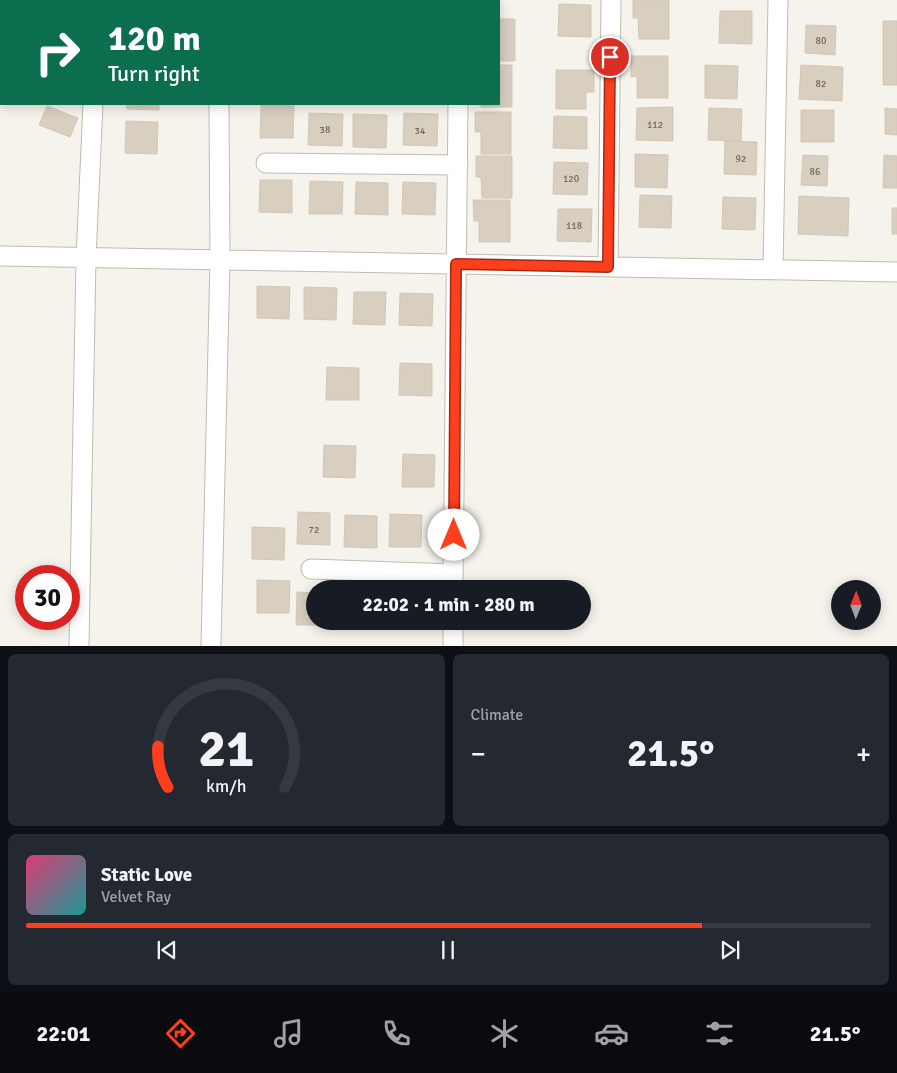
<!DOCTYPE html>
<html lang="en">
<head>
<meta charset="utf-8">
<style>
	:root { --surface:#171b24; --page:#242831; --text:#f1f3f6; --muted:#9ea1a6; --line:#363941; --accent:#fc3f1d }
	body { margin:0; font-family:Signika,sans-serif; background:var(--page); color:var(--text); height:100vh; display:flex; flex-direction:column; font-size:19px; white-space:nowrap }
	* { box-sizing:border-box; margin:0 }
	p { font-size:16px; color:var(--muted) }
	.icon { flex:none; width:28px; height:28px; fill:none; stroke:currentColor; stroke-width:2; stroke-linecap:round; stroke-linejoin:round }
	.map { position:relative; height:646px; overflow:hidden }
	.panel { display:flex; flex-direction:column; gap:8px; padding:8px; background:#0d0f14; flex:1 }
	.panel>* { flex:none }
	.guide { position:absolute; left:0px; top:0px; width:500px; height:105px; box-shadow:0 2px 12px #0003; background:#0b6e4f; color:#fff; overflow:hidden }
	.needle { width:32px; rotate:1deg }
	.tools { position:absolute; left:831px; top:580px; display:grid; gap:10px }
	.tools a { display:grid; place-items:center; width:50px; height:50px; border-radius:50%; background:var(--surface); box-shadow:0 2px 12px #0003; font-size:25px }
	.speed { position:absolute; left:15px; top:565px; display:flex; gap:10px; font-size:25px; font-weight:700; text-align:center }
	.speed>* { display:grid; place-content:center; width:65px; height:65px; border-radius:50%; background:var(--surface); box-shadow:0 2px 12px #0003; line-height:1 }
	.speed .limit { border:8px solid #d22; background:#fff; color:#111 }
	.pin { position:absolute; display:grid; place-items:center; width:42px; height:42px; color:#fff; margin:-21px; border:2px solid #fff; border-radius:50%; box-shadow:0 1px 5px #0007 }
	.me { position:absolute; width:55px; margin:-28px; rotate:0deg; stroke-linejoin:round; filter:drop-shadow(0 0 4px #0008) }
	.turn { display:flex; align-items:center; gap:18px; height:105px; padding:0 25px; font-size:22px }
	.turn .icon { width:65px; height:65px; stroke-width:2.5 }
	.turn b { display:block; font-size:35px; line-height:42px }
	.big { font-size:38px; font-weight:700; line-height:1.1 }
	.panel .card { flex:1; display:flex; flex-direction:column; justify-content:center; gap:8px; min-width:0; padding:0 18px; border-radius:8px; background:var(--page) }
	.panel .dial { align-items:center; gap:0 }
	.dial svg { height:130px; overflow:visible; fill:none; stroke:var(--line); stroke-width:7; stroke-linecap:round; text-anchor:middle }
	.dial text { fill:var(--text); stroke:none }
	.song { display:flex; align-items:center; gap:15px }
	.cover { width:60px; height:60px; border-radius:8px; background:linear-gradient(135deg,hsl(340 70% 55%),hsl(180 70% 35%)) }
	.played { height:5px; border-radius:2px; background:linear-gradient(90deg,var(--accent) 80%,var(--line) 80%) }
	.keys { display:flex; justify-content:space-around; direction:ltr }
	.heat { display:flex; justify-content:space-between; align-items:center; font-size:28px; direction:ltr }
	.panel .tiles { flex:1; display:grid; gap:8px; grid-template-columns:1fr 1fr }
	.card:last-child { grid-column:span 2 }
	.trip { position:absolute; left:306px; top:580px; width:285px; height:50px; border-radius:25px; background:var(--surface); box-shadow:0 2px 12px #0003; font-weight:700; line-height:50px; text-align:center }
	.tabs { display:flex; height:80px; justify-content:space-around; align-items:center; background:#090b0e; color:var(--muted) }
	.tabs .icon { width:35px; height:35px }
	.tabs .current { color:var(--accent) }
	.tabs b { font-size:22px; color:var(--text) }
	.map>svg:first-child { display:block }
	.building { fill:#d8cfc1; stroke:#d3c7b4 }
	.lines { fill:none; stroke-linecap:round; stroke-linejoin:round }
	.minor-casing { stroke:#c2bbae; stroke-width:21 }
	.minor { stroke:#fff; stroke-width:19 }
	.route-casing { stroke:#a42913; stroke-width:12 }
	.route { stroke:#fc3f1d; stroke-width:9 }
	.labels { text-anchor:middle; stroke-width:5; stroke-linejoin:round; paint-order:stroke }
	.number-label { font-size:10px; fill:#6e675b }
</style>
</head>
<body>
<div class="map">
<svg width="897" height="646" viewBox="0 0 897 646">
	<rect width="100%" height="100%" fill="#f6f3ec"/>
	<!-- building -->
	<path class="building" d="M 126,0 L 159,0 L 126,1 Z
		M 633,0 L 669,0 L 669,39 L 639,39 L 638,18 L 633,18 Z
		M 559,4 L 591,5 L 591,37 L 558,36 Z
		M 720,11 L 752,11 L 752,44 L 719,43 Z
		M 499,19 L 515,19 L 515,61 L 499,61 Z
		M 883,21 L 897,21 L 897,85 L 883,85 Z
		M 806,25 L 836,26 L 835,55 L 805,53 Z
		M 631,56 L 668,56 L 668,98 L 637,98 L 637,76 L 631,77 Z
		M 499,65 L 512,65 L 512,107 L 481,107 L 481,104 L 499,104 Z
		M 705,65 L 738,66 L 737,99 L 705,98 Z
		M 801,65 L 843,67 L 842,101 L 799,99 Z
		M 556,70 L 594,70 L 594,92 L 586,92 L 586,109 L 556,109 Z
		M 127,104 L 159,104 L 159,110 L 127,109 Z
		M 261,105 L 294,106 L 293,138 L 260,138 Z
		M 47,106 L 78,118 L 70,137 L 39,125 Z
		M 673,107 L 673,141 L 636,140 L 637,108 Z
		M 709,108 L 742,109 L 741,141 L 708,140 Z
		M 885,108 L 897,109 L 897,135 L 885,134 Z
		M 801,110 L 834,110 L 834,142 L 801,142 Z
		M 475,112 L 511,112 L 511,154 L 481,154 L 481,132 L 475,132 Z
		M 309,113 L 343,114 L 342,146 L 308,145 Z
		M 404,113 L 438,114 L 437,146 L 403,145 Z
		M 353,114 L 387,115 L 386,148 L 353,147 Z
		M 554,116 L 587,117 L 587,149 L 553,148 Z
		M 126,121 L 158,122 L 157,154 L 125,153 Z
		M 725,141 L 757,142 L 756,175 L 724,174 Z
		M 635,154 L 668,155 L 667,188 L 635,187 Z
		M 803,155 L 828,156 L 827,186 L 801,185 Z
		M 884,155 L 897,156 L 897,188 L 883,188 Z
		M 476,156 L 512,156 L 512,198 L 482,198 L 481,177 L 476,177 Z
		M 554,162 L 588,163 L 587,195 L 553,194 Z
		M 260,180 L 292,180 L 292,213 L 259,212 Z
		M 310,181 L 343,182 L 342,214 L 309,214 Z
		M 356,182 L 388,183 L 388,215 L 355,214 Z
		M 403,182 L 436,183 L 435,215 L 402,214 Z
		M 640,195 L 672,196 L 671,228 L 639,227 Z
		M 799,196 L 849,198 L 848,236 L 798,234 Z
		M 723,197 L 756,198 L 755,230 L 722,229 Z
		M 473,200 L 510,200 L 510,242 L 479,242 L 479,221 L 474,221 Z
		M 892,208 L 897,208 L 897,234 L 892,234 Z
		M 558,209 L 592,209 L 591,242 L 557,241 Z
		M 257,286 L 290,287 L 289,319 L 257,318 Z
		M 304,287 L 337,288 L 336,320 L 304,319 Z
		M 354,292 L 386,292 L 385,325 L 353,324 Z
		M 400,293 L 433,294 L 432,326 L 399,325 Z
		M 400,363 L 432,364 L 432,396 L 399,395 Z
		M 327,367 L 359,368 L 359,400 L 326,400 Z
		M 324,445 L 356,446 L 355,478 L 323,477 Z
		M 403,454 L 435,455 L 434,487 L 402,487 Z
		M 298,512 L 330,513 L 330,545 L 297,544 Z
		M 390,514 L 422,515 L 421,547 L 389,547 Z
		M 345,515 L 377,516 L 377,548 L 344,547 Z
		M 252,527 L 285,528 L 284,560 L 252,559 Z
		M 257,580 L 290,581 L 289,613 L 257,613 Z
		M 297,592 L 315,593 L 315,621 L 329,621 L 329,625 L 296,625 Z
		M 343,621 L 375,621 L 375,626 L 343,626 Z
		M 390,621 L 422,621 L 422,624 L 389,624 Z"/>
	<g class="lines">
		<defs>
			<path id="minor" d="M 219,0 L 219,1
				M 98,1 L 98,0
				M 460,1 L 460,0
				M 266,163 L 458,165
				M 0,256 L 897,272
				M 608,267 L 611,0
				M 773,270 L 778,0
				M 311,569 L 453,574
				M 453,589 L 458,104
				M 79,646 L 86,258 L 93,104
				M 211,646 L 220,260 L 219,104
				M 453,646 L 453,621"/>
		</defs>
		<!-- minor casing -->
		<use href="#minor" class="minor-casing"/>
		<!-- minor -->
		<use href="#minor" class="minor"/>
	</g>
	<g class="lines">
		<defs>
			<path id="route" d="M 454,535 L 456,264 L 608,267 L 610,57"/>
		</defs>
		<!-- route casing -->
		<use href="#route" class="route-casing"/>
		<!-- route -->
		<use href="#route" class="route"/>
	</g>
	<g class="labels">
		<!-- number labels -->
		<g class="number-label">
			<text x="821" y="44">80</text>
			<text x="821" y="87">82</text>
			<text x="655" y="128">112</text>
			<text x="325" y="133">38</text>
			<text x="420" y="134">34</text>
			<text x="741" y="162">92</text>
			<text x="815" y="175">86</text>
			<text x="571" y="182">120</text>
			<text x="574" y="229">118</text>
			<text x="314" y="533">72</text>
		</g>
	</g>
</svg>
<div class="tools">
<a><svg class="needle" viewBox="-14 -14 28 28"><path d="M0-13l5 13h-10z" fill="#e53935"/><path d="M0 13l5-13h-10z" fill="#9ea1a6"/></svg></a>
</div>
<div class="speed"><div class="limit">30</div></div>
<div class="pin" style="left:610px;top:57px;background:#d93025"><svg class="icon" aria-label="arrive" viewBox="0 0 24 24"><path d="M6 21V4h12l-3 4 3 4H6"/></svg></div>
<svg class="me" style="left:454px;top:535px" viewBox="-20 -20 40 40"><circle r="19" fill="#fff"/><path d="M0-13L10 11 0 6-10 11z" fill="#fc3f1d"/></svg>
<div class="trip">22:02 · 1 min · 280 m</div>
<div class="guide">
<div class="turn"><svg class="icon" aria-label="right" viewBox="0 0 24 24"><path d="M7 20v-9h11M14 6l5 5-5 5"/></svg><div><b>120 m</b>Turn right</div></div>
</div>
</div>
<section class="panel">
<div class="tiles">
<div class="card dial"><svg viewBox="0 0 100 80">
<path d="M14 69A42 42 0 1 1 86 69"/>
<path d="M14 69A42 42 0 0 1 8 44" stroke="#fc3f1d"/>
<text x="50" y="56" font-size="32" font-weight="700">21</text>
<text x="50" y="72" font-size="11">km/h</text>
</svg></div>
<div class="card"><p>Climate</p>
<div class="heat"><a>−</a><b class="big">21.5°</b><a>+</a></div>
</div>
<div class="card">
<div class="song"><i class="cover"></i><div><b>Static Love</b><p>Velvet Ray</p></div></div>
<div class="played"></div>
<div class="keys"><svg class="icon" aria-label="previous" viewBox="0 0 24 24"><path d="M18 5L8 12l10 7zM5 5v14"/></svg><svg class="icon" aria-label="pause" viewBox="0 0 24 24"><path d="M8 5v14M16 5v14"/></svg><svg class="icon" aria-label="next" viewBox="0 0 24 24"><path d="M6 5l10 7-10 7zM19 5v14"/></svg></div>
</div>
</div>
</section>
<nav class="tabs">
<b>22:01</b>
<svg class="icon current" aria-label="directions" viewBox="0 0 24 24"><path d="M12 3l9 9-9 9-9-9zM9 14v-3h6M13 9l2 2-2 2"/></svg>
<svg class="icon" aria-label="music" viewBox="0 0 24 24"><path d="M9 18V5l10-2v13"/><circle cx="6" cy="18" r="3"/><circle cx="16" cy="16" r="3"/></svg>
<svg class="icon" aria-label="phone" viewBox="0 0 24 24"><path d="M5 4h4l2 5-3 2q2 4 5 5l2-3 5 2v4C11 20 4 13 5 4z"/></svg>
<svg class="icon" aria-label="climate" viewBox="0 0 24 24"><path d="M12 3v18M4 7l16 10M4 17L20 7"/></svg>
<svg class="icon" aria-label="car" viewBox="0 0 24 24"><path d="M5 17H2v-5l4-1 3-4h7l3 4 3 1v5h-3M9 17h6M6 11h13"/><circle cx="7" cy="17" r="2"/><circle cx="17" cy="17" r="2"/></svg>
<svg class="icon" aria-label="filters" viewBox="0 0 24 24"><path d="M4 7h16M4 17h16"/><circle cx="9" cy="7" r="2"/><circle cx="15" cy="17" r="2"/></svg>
<b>21.5°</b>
</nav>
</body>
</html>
